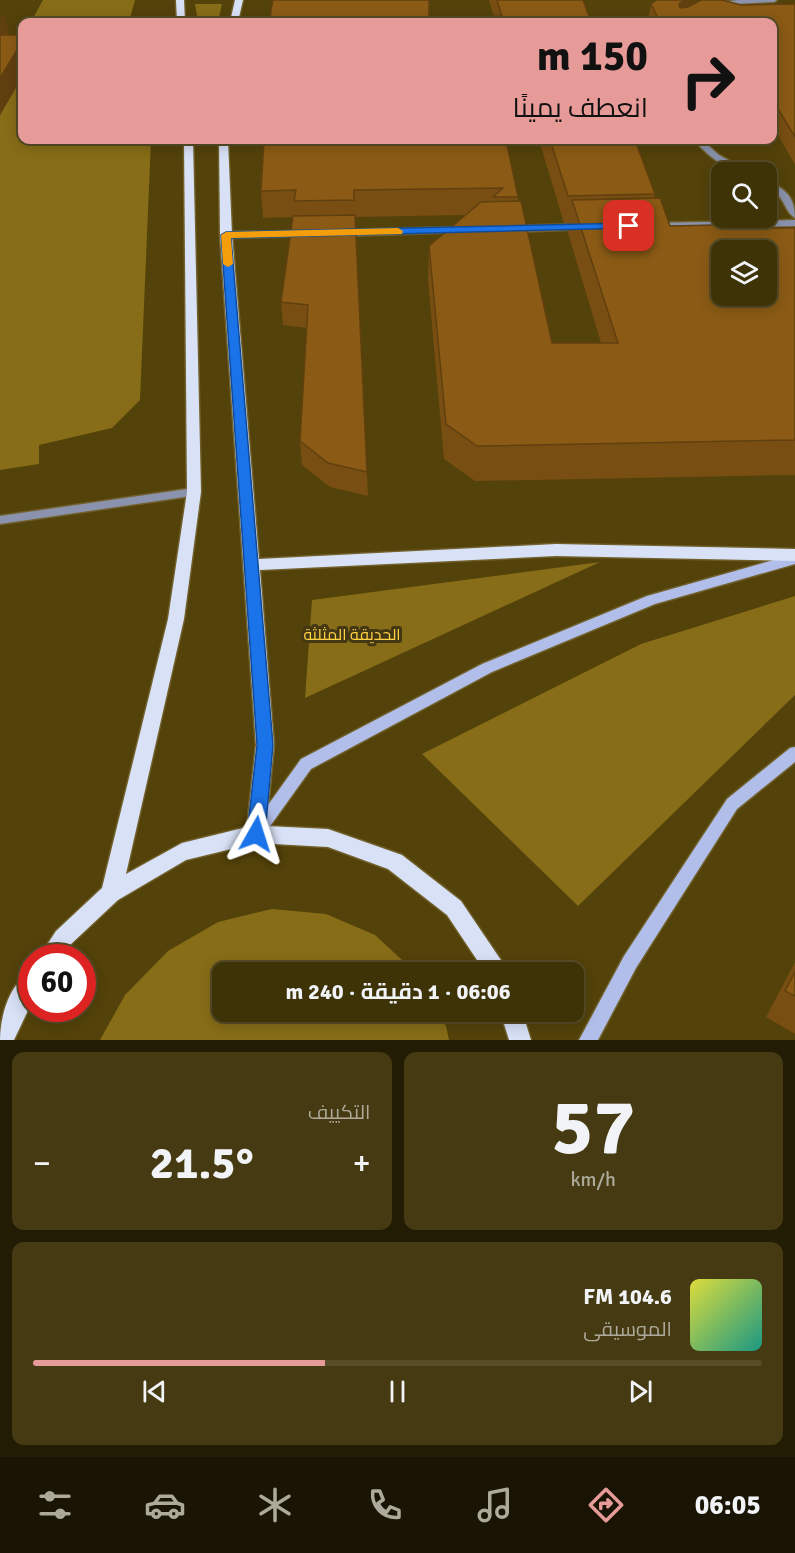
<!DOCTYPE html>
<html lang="ar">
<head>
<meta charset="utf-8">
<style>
	:root { --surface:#3e3207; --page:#453a11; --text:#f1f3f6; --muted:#adaa9b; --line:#574d28; --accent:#e69b98 }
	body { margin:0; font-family:Signika,Cairo,sans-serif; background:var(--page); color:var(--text); direction:rtl; height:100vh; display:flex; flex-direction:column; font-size:22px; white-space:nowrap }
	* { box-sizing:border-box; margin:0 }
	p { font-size:20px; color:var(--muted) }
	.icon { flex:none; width:33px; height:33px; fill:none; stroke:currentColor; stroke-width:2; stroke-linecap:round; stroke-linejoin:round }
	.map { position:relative; height:1040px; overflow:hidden; direction:ltr }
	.drawer { display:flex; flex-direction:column; gap:12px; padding:12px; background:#221c04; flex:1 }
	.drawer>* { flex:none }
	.top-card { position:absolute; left:18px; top:18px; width:759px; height:126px; border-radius:12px; box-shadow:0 3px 15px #0003,0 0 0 2px var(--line); direction:rtl; background:#e69b98; color:#111; overflow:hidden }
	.buttons { position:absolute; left:711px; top:162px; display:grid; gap:12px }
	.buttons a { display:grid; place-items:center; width:66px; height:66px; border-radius:12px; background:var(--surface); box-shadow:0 3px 15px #0003,0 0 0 2px var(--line); font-size:30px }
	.speed { position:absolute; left:18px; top:944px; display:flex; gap:12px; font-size:30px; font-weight:700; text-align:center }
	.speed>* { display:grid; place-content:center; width:78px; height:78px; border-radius:50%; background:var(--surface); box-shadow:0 3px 15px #0003,0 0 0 2px var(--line); line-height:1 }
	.speed .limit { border:9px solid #d22; background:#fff; color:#111 }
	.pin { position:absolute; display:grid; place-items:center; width:51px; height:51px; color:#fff; margin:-26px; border-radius:12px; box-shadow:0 3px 9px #0006 }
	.me { position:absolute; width:66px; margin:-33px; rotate:6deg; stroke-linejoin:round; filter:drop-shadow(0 0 4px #0008) }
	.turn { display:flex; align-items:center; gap:21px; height:126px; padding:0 30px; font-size:27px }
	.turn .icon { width:78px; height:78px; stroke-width:2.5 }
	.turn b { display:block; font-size:42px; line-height:51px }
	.big { font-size:45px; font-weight:700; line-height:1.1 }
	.drawer .tile { flex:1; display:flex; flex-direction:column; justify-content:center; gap:9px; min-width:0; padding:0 21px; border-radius:12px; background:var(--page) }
	.drawer .dial { align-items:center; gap:0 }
	.dial b { font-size:78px; line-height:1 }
	.song { display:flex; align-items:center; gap:18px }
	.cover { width:72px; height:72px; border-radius:9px; background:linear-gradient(135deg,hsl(60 70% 55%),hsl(170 70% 35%)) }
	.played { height:6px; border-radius:3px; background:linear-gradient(90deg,var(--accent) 40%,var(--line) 40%) }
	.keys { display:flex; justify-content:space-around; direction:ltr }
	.heat { display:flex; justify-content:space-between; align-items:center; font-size:33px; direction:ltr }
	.drawer .tiles { flex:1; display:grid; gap:12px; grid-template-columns:1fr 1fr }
	.tile:last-child { grid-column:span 2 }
	.trip { position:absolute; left:212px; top:962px; width:372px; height:60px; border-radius:12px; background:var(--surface); box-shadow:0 3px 15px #0003,0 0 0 2px var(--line); font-weight:700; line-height:60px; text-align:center; direction:rtl }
	.tabs { display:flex; height:96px; justify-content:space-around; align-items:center; background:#191403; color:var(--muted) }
	.tabs .icon { width:42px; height:42px }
	.tabs .on { color:var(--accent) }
	.tabs b { font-size:27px; color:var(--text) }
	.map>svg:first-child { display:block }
	.green { fill:#876d18 }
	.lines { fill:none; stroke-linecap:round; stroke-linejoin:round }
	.lane-casing { stroke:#70602b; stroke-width:3 }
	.street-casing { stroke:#70602b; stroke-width:3 }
	.secondary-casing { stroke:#70602b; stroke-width:3 }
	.primary-casing { stroke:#70602b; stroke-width:3 }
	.lane { fill:#8a92ad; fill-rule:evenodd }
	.street { fill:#8a92ad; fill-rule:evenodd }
	.secondary { fill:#b0bee9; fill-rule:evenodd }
	.primary { fill:#d9e1f7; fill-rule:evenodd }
	.wall { fill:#784e12 }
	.shaded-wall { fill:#61400f }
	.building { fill:#8b5b15; stroke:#61400f; stroke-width:1.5; fill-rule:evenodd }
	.route { fill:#1a73e8; stroke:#114b97; stroke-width:1.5 }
	.slow { fill:#f59e0b }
	.labels { text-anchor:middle; stroke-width:6; stroke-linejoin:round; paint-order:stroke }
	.park-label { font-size:16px; fill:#ffd243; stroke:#443814 }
</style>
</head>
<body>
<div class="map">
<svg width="795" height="1040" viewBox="0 0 795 1040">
	<rect width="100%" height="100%" fill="#534209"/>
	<!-- green -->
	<path class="green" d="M 43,0 L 135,0 L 129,22 L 31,22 Z
		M 195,4 L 222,4 L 218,22 L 198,22 Z
		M 22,77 L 22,140 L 151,140 L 140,400 L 112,428 L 39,445 L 39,464 L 0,470 L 0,115 Z
		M 600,562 L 305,698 L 312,600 Z
		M 795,596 L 795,695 L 578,906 L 422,754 L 641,644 Z
		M 272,909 L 326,914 L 375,935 L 415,972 L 222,972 L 222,1011 L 437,1011 L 446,1026 L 449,1040 L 100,1040 L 125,995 L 168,951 L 218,922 Z"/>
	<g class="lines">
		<defs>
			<path id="lane" d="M 738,0 L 777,0 L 774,2 L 716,5 L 713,3 Z
				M 694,140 L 702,140 L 719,155 L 750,172 C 729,174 707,155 694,140 Z
				M 766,181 C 785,188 795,197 795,218 C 782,209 787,197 766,186 Z"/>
			<path id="street" d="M 795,220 L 795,226 L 653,229 L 649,226 L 653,223 Z
				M 585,224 L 589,227 L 588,229 L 512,232 L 508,229 L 512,226 Z
				M 462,227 L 466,230 L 465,232 L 341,236 L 337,233 L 341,230 Z
				M 306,231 L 309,232 L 309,236 L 226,238 L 222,235 L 226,232 Z
				M 194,488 L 200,492 L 198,495 L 0,524 L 0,516 Z"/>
			<path id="secondary" d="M 795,554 L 795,564 L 655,604 L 492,672 L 311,769 L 263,836 L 258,838 L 253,836 L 250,831 L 253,826 L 301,759 L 482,664 L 647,596 Z
				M 795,747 L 795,762 L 737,809 L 636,968 L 598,1040 L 579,1040 L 624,956 L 727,799 L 790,748 Z"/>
			<path id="primary" d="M 176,0 L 184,0 L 185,22 L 177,22 Z
				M 235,0 L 243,0 L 238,22 L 230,22 Z
				M 184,140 L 193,140 L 201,492 L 184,619 L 126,874 L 182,843 L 247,827 L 256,745 L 220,235 L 219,140 L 228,140 L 232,235 L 259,559 L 556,544 L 795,549 L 795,561 L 556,556 L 260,570 L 274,745 L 266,826 L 328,829 L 402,855 L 461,901 L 509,972 L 485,972 L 447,915 L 388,869 L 328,847 L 256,843 L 186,860 L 118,900 L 70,945 L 63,957 L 39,957 L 56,931 L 102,888 L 168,619 L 187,492 Z
				M 32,972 L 32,1002 L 14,1040 L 0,1040 C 0,1018 9,982 32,972 Z
				M 500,1011 L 522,1011 L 531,1040 L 509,1040 Z"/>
		</defs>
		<!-- lane casing -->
		<use href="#lane" class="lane-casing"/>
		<!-- street casing -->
		<use href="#street" class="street-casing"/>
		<!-- secondary casing -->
		<use href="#secondary" class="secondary-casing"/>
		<!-- primary casing -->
		<use href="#primary" class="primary-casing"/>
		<!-- lane -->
		<use href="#lane" class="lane"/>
		<!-- street -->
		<use href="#street" class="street"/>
		<!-- secondary -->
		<use href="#secondary" class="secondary"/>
		<!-- primary -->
		<use href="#primary" class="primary"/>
	</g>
	<!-- wall -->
	<path class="wall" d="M 489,0 L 583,0 L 591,22 L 429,18 L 494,17 Z
		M 657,0 L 695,0 L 694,4 L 741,5 L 795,4 L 795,165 L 772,124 L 772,22 L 649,22 L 648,20 L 651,4 Z
		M 539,140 L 635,140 L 655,194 L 654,198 L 670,226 L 795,228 L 795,475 L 475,481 L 444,459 L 428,280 L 429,246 L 465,215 L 355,217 L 368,496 L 330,487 L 302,465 L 300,441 L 307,328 L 283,325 L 281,302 L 293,217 L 263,218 L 261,191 L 507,146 L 518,197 L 518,201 L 552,343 L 601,343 L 568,233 L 569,223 L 564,223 Z
		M 795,962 L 795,1034 L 766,1017 Z"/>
	<!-- shaded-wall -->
	<path class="shaded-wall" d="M 685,0 L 695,0 L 693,10 L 676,20 L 679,4 Z
		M 4,13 L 10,37 L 0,52 L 0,18 Z
		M 22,42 L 22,77 L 0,115 L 0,78 Z
		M 501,140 L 533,140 L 500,148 Z"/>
	<!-- building -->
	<path class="building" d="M 273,0 L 429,0 L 429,18 L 502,16 L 497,0 L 583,0 L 591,22 L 270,22 L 271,9 Z
		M 657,0 L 685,0 L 679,4 L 680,8 L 688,7 L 701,0 L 722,0 L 741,5 L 795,4 L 795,137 L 772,99 L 772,22 L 660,22 L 651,4 Z
		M 0,35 L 22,35 L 22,42 L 0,78 Z
		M 264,140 L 506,140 L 518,197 L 493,197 L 503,188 L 354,190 L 354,200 L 294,201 L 296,190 L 261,191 Z
		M 550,140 L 635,140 L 655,194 L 568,196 Z
		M 660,198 L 670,226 L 768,224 L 770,228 L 795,228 L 795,440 L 477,446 L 446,424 L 429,246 L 481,202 L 521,201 L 552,343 L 618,343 L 572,200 ZM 722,250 L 766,250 L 766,296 L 722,296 Z
		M 355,215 L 367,472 L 328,463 L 300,441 L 308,305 L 281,302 L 293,216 Z
		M 795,972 L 795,996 L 785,991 Z"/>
	<!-- route -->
	<path class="route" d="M 629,223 L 632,224 L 632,228 L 231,238 L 273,745 L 265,834 L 262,840 L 256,842 L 250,840 L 247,834 L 257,745 L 221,235 L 226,232 Z"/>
	<!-- slow -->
	<path class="slow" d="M 398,228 L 403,231 L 402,234 L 231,238 L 233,264 L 228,267 L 223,264 L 221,235 L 226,232 Z"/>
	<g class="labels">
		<!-- park labels -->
		<g class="park-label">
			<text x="352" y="640">الحديقة المثلثة</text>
		</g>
	</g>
</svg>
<div class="buttons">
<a><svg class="icon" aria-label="search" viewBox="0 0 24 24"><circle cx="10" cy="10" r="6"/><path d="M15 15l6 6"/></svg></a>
<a><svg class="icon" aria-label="layers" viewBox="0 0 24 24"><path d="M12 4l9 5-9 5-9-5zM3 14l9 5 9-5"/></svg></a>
</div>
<div class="speed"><div class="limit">60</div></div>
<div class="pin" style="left:629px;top:226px;background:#d93025"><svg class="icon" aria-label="arrive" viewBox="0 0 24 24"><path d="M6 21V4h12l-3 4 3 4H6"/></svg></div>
<svg class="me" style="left:256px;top:834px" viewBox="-20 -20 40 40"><path d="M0-17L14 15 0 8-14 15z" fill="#1a73e8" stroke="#fff" stroke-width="4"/></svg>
<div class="trip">06:06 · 1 دقيقة · 240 m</div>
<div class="top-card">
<div class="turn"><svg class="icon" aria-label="right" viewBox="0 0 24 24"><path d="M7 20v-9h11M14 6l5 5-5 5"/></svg><div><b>150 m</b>انعطف يمينًا</div></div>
</div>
</div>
<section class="drawer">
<div class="tiles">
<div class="tile dial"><b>57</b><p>km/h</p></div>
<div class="tile"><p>التكييف</p>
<div class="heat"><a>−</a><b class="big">21.5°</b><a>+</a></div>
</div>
<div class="tile">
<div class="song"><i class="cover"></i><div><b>104.6 FM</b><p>الموسيقى</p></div></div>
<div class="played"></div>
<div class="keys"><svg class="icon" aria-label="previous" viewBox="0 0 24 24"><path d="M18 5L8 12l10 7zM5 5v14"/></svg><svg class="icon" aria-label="pause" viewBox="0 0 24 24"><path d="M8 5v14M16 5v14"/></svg><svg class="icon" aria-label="next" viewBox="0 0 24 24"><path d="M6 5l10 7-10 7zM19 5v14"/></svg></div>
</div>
</div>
</section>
<nav class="tabs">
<b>06:05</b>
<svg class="icon on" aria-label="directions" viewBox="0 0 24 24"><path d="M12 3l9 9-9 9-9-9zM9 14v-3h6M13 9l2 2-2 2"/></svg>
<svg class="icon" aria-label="music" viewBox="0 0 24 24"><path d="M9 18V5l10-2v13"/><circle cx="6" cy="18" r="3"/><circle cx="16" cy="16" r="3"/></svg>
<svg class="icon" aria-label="phone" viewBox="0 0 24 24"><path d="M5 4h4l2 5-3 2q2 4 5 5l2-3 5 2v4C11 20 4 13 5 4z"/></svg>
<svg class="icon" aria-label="climate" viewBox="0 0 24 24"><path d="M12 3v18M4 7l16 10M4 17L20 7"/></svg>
<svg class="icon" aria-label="car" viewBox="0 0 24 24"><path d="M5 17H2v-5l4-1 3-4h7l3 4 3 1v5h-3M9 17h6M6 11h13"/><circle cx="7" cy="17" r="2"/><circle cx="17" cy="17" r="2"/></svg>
<svg class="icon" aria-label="filters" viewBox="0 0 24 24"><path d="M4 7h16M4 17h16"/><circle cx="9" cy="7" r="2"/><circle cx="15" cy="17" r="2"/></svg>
</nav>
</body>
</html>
